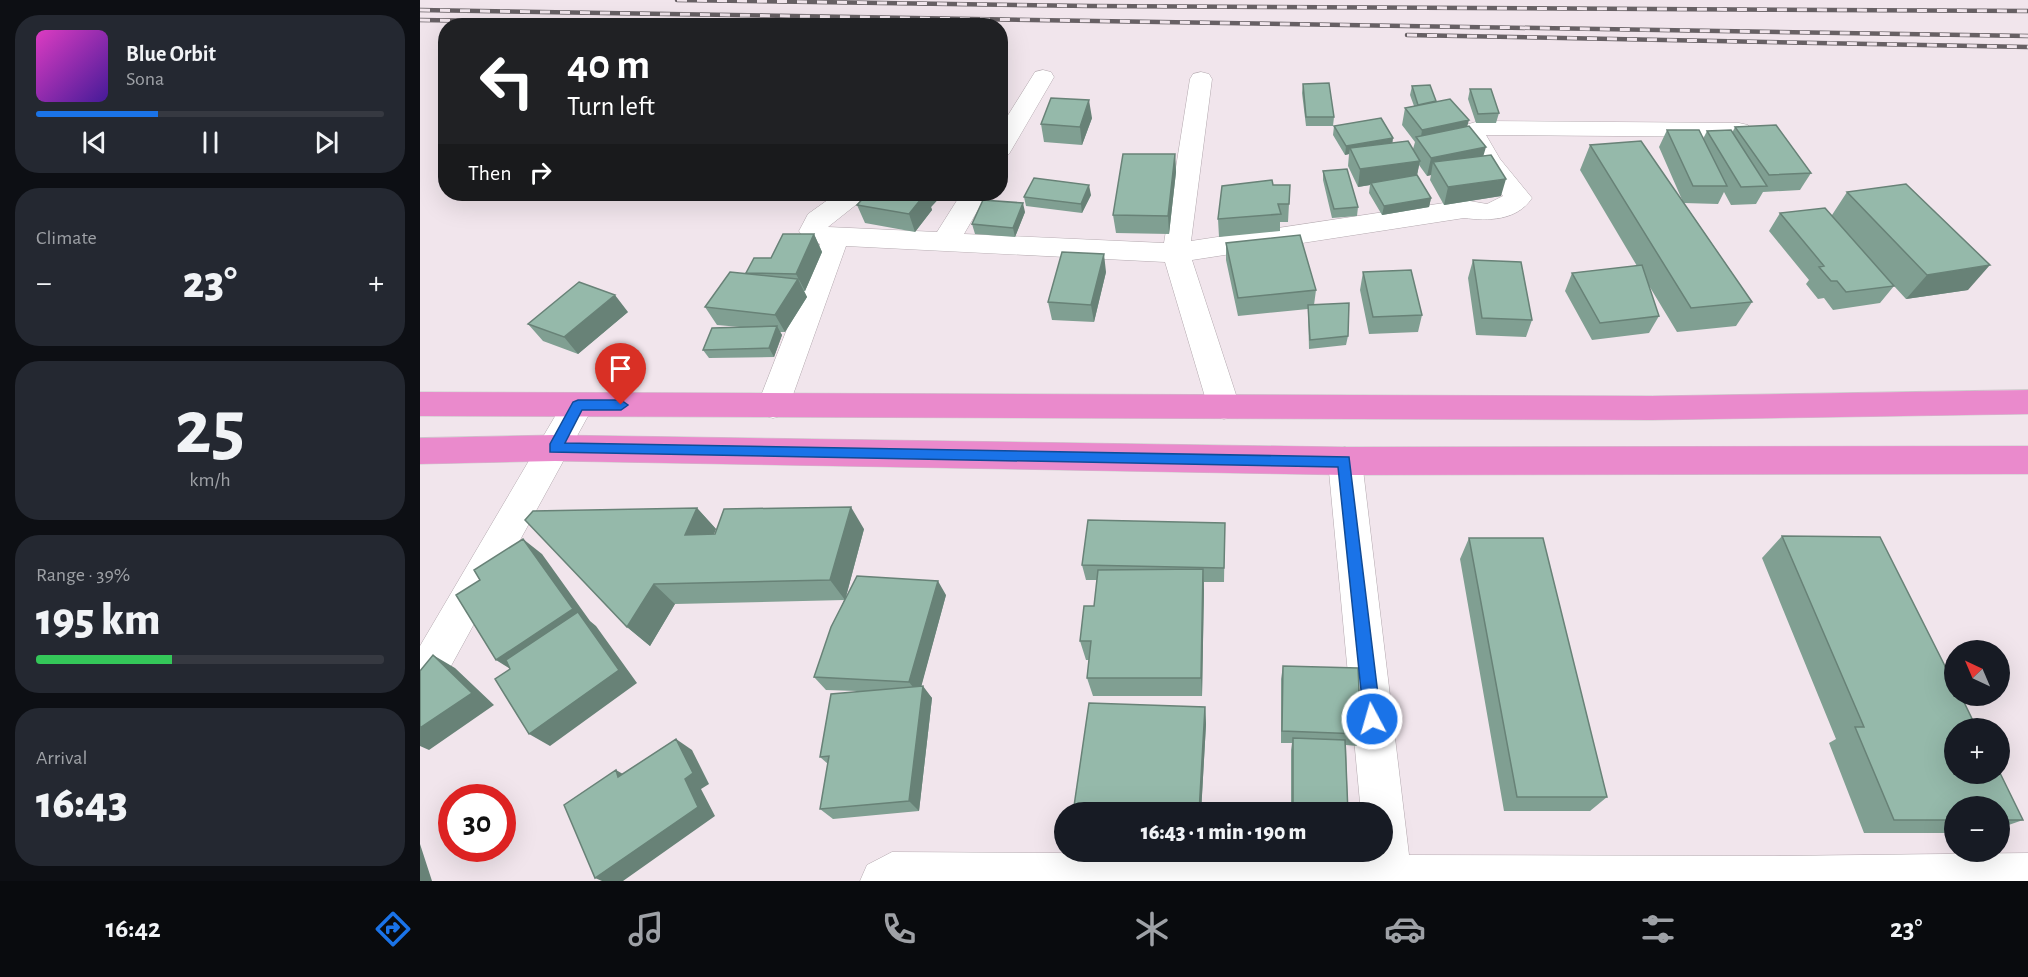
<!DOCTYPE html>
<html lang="en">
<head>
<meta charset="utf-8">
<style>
	:root { --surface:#171b24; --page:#242831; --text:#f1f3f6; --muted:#9ea1a6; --line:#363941; --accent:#1a73e8 }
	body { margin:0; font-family:"Alegreya Sans",sans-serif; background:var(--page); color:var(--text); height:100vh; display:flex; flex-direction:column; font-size:22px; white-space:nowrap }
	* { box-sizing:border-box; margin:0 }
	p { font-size:20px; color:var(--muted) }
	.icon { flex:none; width:33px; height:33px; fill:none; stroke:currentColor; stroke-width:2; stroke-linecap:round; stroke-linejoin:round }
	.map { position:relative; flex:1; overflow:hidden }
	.panel { display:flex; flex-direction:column; gap:15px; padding:15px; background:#0d0f14; width:420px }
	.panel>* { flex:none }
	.hud { position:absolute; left:18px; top:18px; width:570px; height:183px; border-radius:24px; box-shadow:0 6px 24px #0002; background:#202124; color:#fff; overflow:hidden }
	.needle { width:39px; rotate:316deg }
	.fabs { position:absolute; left:1524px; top:640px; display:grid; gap:12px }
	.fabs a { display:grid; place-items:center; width:66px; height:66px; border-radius:50%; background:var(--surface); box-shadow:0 6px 24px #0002; font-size:30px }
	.speed { position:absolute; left:18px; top:784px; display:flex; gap:12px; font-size:30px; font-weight:700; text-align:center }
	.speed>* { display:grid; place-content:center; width:78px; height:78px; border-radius:50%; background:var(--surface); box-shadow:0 6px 24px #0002; line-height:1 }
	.speed .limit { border:9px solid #d22; background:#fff; color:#111 }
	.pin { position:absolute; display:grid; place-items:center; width:51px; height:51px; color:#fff; margin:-62px -26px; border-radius:50% 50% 50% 0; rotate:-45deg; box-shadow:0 0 6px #0007 }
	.pin .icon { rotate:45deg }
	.me { position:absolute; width:66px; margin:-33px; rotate:354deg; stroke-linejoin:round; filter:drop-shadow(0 0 4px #0008) }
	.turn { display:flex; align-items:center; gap:21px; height:126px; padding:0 30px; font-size:27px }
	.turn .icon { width:78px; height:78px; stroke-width:2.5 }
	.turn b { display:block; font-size:42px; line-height:51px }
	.then { display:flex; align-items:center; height:57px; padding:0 30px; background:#0003; gap:12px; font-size:22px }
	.big { font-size:45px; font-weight:800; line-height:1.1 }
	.panel .card { flex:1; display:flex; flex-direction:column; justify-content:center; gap:9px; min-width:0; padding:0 21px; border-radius:24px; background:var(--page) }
	.panel .dial { align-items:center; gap:0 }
	.dial b { font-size:78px; line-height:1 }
	.song { display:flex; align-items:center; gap:18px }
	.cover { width:72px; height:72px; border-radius:9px; background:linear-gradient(135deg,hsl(310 70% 55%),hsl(260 70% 35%)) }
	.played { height:6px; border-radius:3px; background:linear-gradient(90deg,var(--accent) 35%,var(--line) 35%) }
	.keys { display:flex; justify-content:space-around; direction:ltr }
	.heat { display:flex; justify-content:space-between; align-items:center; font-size:33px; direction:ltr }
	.charge { height:9px; border-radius:4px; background:linear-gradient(90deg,#34c759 39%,var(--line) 0) }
	.trip { position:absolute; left:634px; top:802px; width:339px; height:60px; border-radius:30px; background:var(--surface); box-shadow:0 6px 24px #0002; font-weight:800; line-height:60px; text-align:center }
	.tab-bar { display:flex; height:96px; justify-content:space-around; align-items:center; background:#090b0e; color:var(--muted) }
	.tab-bar .icon { width:42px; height:42px }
	.tab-bar .current { color:var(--accent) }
	.tab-bar b { font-size:27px; color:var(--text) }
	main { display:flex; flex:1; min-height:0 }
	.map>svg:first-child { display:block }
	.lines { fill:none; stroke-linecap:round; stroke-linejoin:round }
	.minor-casing { stroke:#b3a8ae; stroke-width:1 }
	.trunk-casing { stroke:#cac9ca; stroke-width:1 }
	.minor { fill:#fff; fill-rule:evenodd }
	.trunk { fill:#ea8acc; fill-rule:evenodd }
	.rail-casing { stroke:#676064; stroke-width:4.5 }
	.rail { stroke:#f1e5ec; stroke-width:3; stroke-dasharray:10; stroke-linecap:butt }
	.wall { fill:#809f92 }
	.shaded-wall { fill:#688277 }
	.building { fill:#95b9aa; stroke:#688277; stroke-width:1.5 }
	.route { fill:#1a73e8; stroke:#114b97; stroke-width:1.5 }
</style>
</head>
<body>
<main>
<section class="panel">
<div class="card">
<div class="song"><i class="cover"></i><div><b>Blue Orbit</b><p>Sona</p></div></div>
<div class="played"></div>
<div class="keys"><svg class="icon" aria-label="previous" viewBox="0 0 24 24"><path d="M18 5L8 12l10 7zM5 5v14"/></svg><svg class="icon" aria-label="pause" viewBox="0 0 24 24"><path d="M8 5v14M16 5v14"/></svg><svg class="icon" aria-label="next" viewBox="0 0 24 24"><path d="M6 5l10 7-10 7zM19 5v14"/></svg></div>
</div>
<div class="card"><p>Climate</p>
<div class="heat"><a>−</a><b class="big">23°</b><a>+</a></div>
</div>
<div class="card dial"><b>25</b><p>km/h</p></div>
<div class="card"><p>Range · 39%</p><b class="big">195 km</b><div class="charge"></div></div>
<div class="card"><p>Arrival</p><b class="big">16:43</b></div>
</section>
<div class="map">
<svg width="1608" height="881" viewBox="0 0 1608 881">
	<rect width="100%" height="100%" fill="#f1e5ec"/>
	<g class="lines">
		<defs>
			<path id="minor" d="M 623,70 L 631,72 L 634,77 L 592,149 L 589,154 L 580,156 L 580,128 L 615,72 Z
				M 781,72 L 789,74 L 792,79 L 771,241 L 1044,200 L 1067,204 L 1083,196 L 1061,168 L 1039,131 L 1042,126 L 1059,121 L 1319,123 L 1328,125 L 1331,130 L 1328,135 L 1319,137 L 1066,135 L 1080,159 L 1112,198 C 1097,221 1068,221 1044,218 L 772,260 L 820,407 L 815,416 L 804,419 L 793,416 L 788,407 L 745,262 L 426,246 L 369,406 L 364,415 L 353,418 L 342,415 L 337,406 L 400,244 L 383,237 L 379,231 L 388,214 L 416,194 L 446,194 L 442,200 L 408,227 L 517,232 L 541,194 L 567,194 L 544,234 L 744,243 L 770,79 L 773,74 Z
				M 158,393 L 169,396 L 174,405 L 14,697 L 0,702 L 0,646 L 147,396 Z
				M 925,447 L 937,451 L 942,461 L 989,855 L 1354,856 L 1608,853 L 1608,881 L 440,881 L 447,865 L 472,852 L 944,855 L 944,852 L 963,852 L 963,813 L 941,813 L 908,461 L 913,451 Z"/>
			<path id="trunk" d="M 1608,390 L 1608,414 L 1232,420 L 0,416 L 0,392 L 1232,396 Z
				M 135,435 L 925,447 L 1608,446 L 1608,474 L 925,475 L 135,461 L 0,464 L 0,438 Z"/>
		</defs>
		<!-- minor casing -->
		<use href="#minor" class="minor-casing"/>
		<!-- trunk casing -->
		<use href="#trunk" class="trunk-casing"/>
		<!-- minor -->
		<use href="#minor" class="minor"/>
		<!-- trunk -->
		<use href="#trunk" class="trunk"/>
		<defs>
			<path id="rail" d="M 257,0 L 671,6 L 1608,11
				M 0,10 L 1608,36
				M 0,20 L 233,23
				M 987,35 L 1608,47"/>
		</defs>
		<!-- rail casing -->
		<use href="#rail" class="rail-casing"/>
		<!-- rail -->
		<use href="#rail" class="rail"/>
	</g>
	<!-- wall -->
	<path class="wall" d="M 883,84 L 914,117 L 913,126 L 886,126 L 882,93 Z
		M 992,86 L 1016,101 L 1047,127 L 1063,156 L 1081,196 L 1024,205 L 1010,180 L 1011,175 L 1007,176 L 999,165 L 997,176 L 1011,198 L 1009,207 L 962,215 L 949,193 L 950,185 L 938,187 L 928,166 L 929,154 L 925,155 L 913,135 L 914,126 L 993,149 L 995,142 L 982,125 L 985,108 L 994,106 L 990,95 Z
		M 1050,89 L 1079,113 L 1076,123 L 1056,123 L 1048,99 Z
		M 672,118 L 662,145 L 624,142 L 621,124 Z
		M 1315,127 L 1391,173 L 1380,190 L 1343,192 L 1336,204 L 1311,205 L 1304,192 L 1298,204 L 1264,203 L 1332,302 L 1316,326 L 1257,332 L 1228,284 L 1239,316 L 1229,333 L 1172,340 L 1145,291 L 1152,273 L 1217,266 L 1160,170 L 1170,145 L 1263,202 L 1239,147 L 1247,130 L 1283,139 L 1287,131 L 1312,133 Z
		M 755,154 L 756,172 L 749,234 L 696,233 L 693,215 Z
		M 903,171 L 938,207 L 937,216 L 912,218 L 903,180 Z
		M 853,185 L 869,204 L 868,222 L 860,222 L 860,231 L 799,237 L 798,219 Z
		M 1427,192 L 1548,290 L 1486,299 L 1474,286 L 1460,303 L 1413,310 L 1404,298 L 1398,299 L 1386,284 L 1389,280 L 1349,231 L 1360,213 L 1412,215 Z
		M 99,194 L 208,194 L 199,198 L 102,198 Z
		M 447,194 L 523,194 L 511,207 L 512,210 L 495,232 L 445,223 L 437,205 Z
		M 671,195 L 662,213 L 606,206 L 604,197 Z
		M 605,212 L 595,237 L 555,234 L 552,224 Z
		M 394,234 L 402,252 L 385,291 L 384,291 L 387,297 L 365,332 L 360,332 L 362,335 L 354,357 L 289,358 L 283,350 L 320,327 L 297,325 L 285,307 L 326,274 L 326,273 Z
		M 806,243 L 896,290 L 894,305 L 928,336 L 926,345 L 889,349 L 888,309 L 818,316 L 806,260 Z
		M 1053,260 L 1112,320 L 1106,337 L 1056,335 L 1048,278 Z
		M 686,272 L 674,322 L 632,320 L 628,302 Z
		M 943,272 L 1002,315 L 998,332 L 949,334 L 940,290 Z
		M 208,312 L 158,354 L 123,341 L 108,324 Z
		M 277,508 L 296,529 L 294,534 L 444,529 L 426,597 L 526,595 L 501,686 L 512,698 L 499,811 L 413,819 L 400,809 L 408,764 L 400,757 L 437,691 L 406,690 L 394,677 L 424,600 L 255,604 L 230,646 L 207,627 Z
		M 805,523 L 804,582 L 784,582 L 782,696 L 673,696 L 667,678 L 669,660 L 666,660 L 660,641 L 674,606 L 677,580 L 666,580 L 662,565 Z
		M 1362,536 L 1603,820 L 1580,828 L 1580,807 L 1534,807 L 1534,833 L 1444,833 L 1409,743 L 1416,739 L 1342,558 Z
		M 1049,538 L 1187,797 L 1170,811 L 1084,811 L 1040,559 Z
		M 863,666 L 941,734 L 937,746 L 926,745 L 928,813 L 871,813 L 871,750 L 872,743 L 861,743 L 861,679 Z
		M 785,707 L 786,724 L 781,813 L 653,813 Z"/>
	<!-- shaded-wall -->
	<path class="shaded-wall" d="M 669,100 L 672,118 L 662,145 L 660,127 Z
		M 582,103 L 586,121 L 580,129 L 580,105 Z
		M 1049,120 L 1044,138 L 1000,143 L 1002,130 Z
		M 973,138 L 972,148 L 930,148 L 929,154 L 925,155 L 926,146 Z
		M 1066,147 L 1061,164 L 1013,162 L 1011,175 L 1007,176 L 1011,158 Z
		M 755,154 L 756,172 L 749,234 L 748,216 Z
		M 1000,161 L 996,179 L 951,183 L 950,185 L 938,187 L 940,169 Z
		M 1086,179 L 1081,196 L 1024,205 L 1028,187 Z
		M 669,185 L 671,195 L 662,213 L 661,204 Z
		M 196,194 L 208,194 L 199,198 Z
		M 505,194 L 523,194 L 511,207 L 512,210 L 495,232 L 489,214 Z
		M 1011,198 L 1009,207 L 962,215 L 964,206 Z
		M 603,203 L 605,212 L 595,237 L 593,228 Z
		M 394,234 L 402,252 L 385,291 L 376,274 Z
		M 684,254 L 686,272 L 674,322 L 671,305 Z
		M 1570,265 L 1548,290 L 1486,299 L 1507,275 Z
		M 378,279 L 387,297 L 365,332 L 355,315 Z
		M 195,295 L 208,312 L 158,354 L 144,337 Z
		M 357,326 L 362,335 L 354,357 L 349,348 Z
		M 431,507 L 444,529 L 425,600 L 410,580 Z
		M 277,508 L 296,529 L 285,556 L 265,535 Z
		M 103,539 L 122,554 L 170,621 L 176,626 L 217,683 L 130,746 L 109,734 L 97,673 L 76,660 Z
		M 783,569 L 784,590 L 782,696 L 781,678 Z
		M 518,581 L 526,595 L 499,695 L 489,682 Z
		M 234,584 L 255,604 L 230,646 L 207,627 Z
		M 13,655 L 35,668 L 74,705 L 9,750 L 0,746 L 0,728 Z
		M 503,686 L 512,698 L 499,811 L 489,801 Z
		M 785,707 L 786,724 L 781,813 L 779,813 Z
		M 256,739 L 272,750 L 289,784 L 281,789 L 295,816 L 203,881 L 182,881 L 175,878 L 265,779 Z
		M 196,770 L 215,781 L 198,777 Z
		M 0,844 L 12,881 L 0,881 Z"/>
	<!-- building -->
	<path class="building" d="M 909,83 L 914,117 L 886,117 L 883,84 Z
		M 1010,85 L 1016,101 L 998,105 L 992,86 Z
		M 1050,89 L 1071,89 L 1079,113 L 1058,114 Z
		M 631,98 L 669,100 L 660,127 L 621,124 Z
		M 1030,99 L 1049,120 L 1002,130 L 985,108 Z
		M 961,118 L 973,138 L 926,146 L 914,126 Z
		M 1356,125 L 1391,173 L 1349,175 L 1315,127 Z
		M 1049,126 L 1066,147 L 1011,158 L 996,137 Z
		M 1247,130 L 1279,130 L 1307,186 L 1273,186 Z
		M 1311,130 L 1347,186 L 1321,187 L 1287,131 Z
		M 988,141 L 1000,161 L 940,169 L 930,148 Z
		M 1221,141 L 1332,302 L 1271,308 L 1170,145 Z
		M 703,154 L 755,154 L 748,216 L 693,215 Z
		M 1071,155 L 1086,179 L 1028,187 L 1013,162 Z
		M 927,169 L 938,207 L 914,209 L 903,171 Z
		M 997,175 L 1011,198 L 964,206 L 951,183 Z
		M 614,178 L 669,185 L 661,204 L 604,197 Z
		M 852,180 L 853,185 L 870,185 L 869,204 L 858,204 L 861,214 L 798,219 L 802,186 Z
		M 1486,184 L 1570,265 L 1507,275 L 1427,192 Z
		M 447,194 L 505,194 L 489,214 L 437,205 Z
		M 563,200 L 603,203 L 593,228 L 552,224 Z
		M 1405,208 L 1474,286 L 1426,292 L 1417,281 L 1411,281 L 1399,267 L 1404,266 L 1360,213 Z
		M 363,234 L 394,234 L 376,274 L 326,273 L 334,258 L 351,258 Z
		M 880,235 L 896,290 L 818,298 L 806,243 Z
		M 642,252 L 684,254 L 671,305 L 628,302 Z
		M 1053,260 L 1101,262 L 1112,320 L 1062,318 Z
		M 1222,265 L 1239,316 L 1180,323 L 1152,273 Z
		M 991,270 L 1002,315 L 953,317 L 943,272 Z
		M 310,272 L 378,279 L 355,315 L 285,307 Z
		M 159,282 L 195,295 L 144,337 L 108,324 Z
		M 929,303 L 928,336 L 890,340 L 888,305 Z
		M 357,326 L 349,348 L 283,350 L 292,328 Z
		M 431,507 L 410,580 L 234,584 L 207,627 L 105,520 L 113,511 L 277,508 L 265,535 L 295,534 L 304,509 Z
		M 668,520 L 805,523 L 804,568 L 662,565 Z
		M 1362,536 L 1460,537 L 1534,684 L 1534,696 L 1541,696 L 1557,729 L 1534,729 L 1534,774 L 1580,774 L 1580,773 L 1603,820 L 1580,820 L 1580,807 L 1534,807 L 1534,820 L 1474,820 L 1435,727 L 1444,727 Z
		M 1049,538 L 1123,538 L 1187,797 L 1097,797 Z
		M 103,539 L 153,609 L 76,660 L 36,595 L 60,580 L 54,570 Z
		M 783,569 L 781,678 L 667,678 L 671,641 L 660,641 L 664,606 L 674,606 L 678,570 Z
		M 437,576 L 518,581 L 489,682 L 394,677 L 411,627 Z
		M 158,612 L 199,670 L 109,734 L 75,679 L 90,669 L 86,660 Z
		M 13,655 L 52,693 L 0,728 L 0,671 Z
		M 863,666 L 938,668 L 941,734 L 862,731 Z
		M 503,686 L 489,801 L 400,809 L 409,756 L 400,757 L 411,694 Z
		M 669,703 L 785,707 L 779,813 L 747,810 L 746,813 L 653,813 Z
		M 873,738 L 925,740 L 928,813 L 873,812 Z
		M 256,739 L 273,773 L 265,779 L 278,807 L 175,878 L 144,805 L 196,770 L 198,777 Z"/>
	<!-- route -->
	<path class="route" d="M 158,400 L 201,400 L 208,405 L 201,410 L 162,410 L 145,443 L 929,457 L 961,719 L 958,725 L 952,728 L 946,725 L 944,719 L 918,467 L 130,452 L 130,444 L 153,402 Z"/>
</svg>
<div class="fabs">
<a><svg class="needle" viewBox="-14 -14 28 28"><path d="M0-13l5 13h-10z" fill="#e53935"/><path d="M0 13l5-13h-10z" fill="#9ea1a6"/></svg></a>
<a>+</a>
<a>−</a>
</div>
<div class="speed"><div class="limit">30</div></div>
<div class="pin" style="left:201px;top:405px;background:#d93025"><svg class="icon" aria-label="arrive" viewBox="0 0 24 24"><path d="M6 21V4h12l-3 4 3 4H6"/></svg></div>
<svg class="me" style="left:952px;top:719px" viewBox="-20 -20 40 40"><circle r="17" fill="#1a73e8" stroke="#fff" stroke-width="3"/><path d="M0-11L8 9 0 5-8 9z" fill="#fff"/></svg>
<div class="trip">16:43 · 1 min · 190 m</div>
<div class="hud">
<div class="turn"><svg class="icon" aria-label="left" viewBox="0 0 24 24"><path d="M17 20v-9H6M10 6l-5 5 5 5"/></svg><div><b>40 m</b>Turn left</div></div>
<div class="then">Then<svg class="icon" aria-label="right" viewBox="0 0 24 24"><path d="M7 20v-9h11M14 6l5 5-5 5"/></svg></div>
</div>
</div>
</main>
<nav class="tab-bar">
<b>16:42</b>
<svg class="icon current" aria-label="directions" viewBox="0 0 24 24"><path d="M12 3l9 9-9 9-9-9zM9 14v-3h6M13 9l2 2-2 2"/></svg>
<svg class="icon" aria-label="music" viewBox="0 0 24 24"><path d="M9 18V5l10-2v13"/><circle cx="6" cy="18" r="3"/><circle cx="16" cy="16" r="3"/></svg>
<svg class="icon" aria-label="phone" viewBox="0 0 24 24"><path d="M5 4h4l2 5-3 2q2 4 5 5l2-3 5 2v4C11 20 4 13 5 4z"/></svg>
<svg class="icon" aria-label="climate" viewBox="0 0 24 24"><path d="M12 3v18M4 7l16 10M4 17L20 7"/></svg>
<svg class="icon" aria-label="car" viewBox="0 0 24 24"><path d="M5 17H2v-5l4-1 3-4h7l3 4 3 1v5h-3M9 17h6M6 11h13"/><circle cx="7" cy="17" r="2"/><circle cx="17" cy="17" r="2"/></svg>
<svg class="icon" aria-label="filters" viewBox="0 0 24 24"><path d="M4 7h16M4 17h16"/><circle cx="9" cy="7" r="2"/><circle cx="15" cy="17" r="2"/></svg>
<b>23°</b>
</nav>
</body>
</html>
